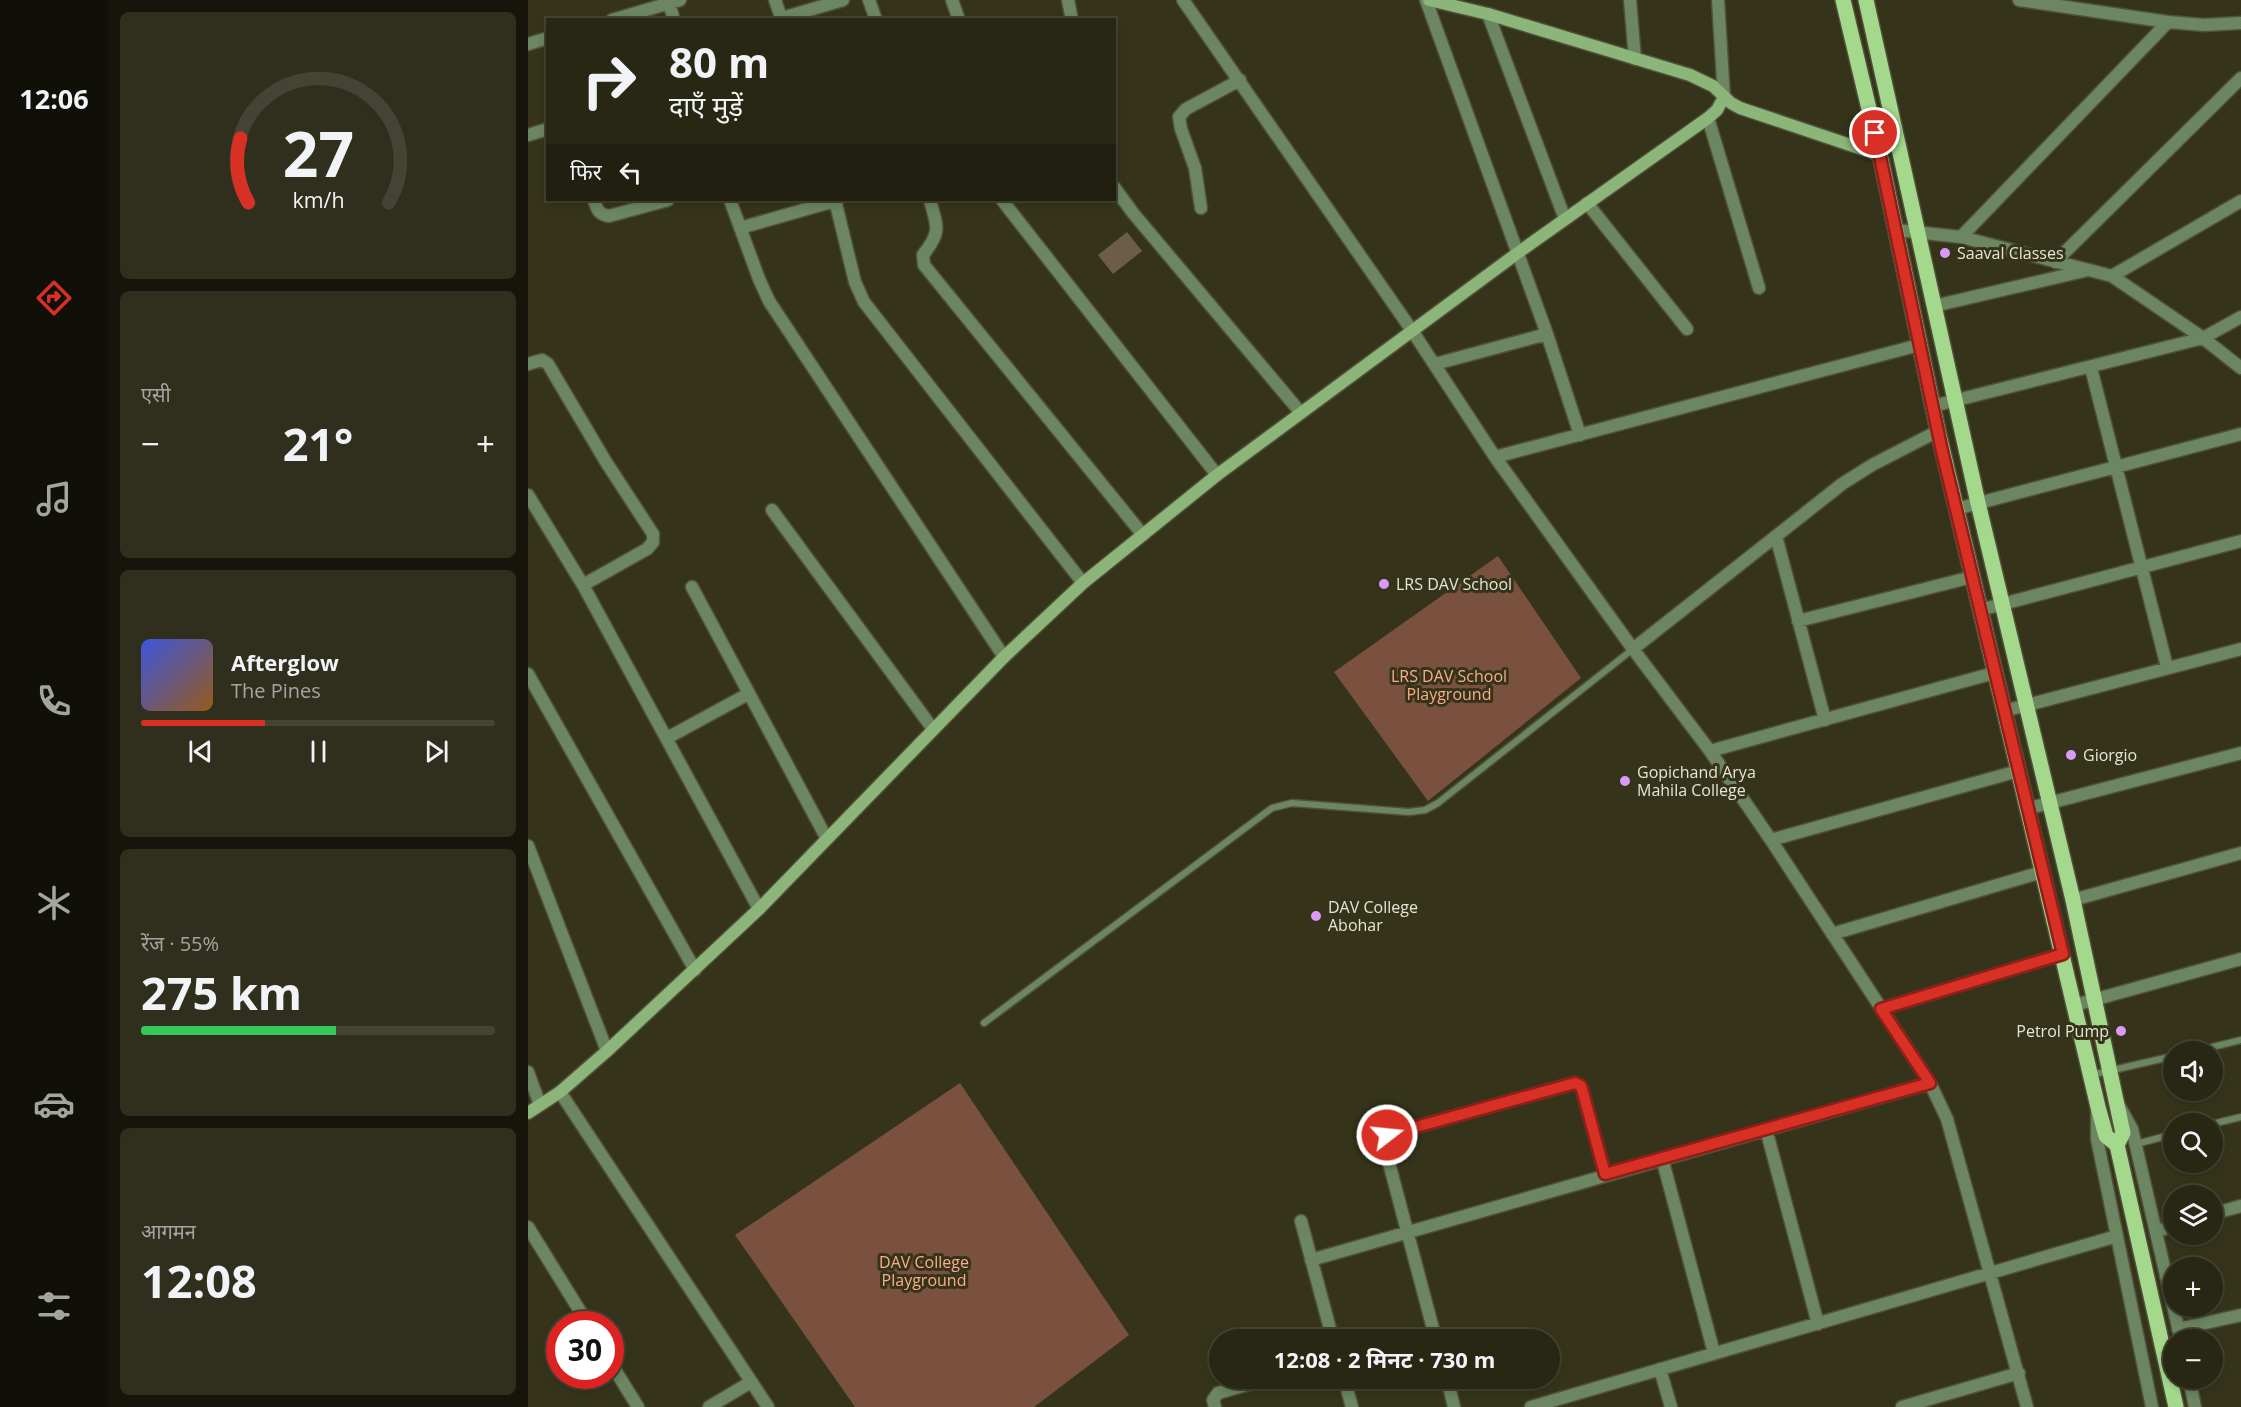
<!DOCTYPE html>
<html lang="hi">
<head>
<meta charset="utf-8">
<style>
	:root { --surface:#282714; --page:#302f1d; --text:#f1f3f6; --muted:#a5a5a0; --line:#444434; --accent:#d93025 }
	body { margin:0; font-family:"Open Sans","Noto Sans Devanagari",sans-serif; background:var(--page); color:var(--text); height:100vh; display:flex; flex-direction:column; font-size:22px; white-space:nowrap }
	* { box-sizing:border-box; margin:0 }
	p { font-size:20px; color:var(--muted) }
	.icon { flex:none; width:33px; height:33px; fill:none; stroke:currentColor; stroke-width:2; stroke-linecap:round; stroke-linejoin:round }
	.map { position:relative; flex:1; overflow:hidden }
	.panel { display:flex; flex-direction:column; gap:12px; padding:12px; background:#16150b; width:420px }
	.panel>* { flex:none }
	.top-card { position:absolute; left:18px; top:18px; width:570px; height:183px; border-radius:0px; box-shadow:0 3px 9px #0003,0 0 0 2px var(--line); background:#282714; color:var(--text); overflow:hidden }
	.tools { position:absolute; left:1635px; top:1041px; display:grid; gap:12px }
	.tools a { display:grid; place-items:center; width:60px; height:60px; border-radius:50%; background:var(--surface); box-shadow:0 3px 9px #0003,0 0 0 2px var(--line); font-size:30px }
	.speed { position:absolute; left:18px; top:1311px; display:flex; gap:12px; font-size:30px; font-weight:700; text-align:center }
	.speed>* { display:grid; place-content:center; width:78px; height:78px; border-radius:50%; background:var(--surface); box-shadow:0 3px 9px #0003,0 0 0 2px var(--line); line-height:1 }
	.speed .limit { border:9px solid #d22; background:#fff; color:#111 }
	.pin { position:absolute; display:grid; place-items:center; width:51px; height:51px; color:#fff; margin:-26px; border:3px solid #fff; border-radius:50%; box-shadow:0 2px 6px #0007 }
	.me { position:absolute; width:66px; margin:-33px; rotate:74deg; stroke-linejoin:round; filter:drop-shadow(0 0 4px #0008) }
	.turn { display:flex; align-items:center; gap:21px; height:126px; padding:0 24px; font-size:27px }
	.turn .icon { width:78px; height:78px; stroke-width:2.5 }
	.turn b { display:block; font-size:42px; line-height:51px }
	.then { display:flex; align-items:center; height:57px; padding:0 24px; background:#0003; gap:12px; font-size:22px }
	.big { font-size:45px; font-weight:700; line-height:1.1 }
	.panel .tile { flex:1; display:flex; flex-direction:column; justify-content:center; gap:9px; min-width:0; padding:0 21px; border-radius:9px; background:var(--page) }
	.panel .dial { align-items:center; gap:0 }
	.dial svg { height:156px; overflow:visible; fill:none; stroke:var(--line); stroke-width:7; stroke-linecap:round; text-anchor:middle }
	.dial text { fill:var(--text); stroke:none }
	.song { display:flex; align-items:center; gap:18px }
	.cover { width:72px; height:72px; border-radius:9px; background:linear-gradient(135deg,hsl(230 70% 55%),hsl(30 70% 35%)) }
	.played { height:6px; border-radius:3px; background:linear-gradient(90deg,var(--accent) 35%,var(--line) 35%) }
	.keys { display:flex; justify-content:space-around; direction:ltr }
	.heat { display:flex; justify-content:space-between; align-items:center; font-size:33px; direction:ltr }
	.charge { height:9px; border-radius:4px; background:linear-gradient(90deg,#34c759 55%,var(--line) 0) }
	.trip { position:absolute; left:681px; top:1329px; width:351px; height:60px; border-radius:30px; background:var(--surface); box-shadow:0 3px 9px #0003,0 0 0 2px var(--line); font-weight:700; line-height:60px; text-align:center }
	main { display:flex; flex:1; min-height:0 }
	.tabs { display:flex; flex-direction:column; width:108px; justify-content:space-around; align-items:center; background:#101008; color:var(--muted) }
	.tabs .icon { width:42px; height:42px }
	.tabs .on { color:var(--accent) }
	.tabs b { font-size:27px; color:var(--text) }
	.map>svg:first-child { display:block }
	.green { fill:#7a513f }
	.building { fill:#6d5d47 }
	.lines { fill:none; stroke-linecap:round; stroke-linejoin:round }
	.lane-casing { stroke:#515039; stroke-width:9 }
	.street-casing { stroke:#515039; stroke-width:15 }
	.secondary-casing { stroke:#515039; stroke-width:15 }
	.primary-casing { stroke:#515039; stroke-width:18 }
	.lane { stroke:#6c8661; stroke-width:6 }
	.street { stroke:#6c8661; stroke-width:12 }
	.secondary { stroke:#8cb57a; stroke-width:12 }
	.primary { stroke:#a4d98d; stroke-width:15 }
	.route-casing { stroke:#8d1f18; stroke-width:15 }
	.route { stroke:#d93025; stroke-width:10 }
	.poi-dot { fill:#d99af7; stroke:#35341b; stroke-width:2 }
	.labels { text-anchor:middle; stroke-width:6; stroke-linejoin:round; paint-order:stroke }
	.poi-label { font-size:16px; fill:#e5e5d6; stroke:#35341b; text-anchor:start }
	.park-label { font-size:16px; fill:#fcac87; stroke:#35341b }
</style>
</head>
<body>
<main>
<nav class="tabs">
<b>12:06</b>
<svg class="icon on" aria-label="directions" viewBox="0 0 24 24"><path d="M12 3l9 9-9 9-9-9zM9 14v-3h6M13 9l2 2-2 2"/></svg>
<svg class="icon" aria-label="music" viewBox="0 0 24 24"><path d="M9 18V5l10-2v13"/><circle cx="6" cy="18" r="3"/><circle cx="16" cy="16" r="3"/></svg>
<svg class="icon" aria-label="phone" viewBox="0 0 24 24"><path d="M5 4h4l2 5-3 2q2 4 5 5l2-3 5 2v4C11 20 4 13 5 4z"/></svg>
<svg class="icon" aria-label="climate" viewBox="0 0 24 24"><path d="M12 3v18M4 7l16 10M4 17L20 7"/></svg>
<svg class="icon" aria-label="car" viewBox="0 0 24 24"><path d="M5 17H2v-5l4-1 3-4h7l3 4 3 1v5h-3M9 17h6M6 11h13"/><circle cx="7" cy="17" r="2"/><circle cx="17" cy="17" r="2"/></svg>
<svg class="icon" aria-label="filters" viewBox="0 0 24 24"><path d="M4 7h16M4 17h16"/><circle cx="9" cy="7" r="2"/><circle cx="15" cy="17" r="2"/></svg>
</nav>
<section class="panel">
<div class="tile dial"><svg viewBox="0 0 100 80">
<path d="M14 69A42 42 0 1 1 86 69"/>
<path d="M14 69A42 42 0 0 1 10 36" stroke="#d93025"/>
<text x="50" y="56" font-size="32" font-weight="700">27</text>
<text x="50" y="72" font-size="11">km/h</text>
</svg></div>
<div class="tile"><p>एसी</p>
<div class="heat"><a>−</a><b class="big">21°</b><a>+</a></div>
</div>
<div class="tile">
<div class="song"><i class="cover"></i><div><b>Afterglow</b><p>The Pines</p></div></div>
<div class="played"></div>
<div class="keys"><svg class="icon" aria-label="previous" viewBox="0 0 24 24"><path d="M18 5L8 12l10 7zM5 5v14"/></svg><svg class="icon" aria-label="pause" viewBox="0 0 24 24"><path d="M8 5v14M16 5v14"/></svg><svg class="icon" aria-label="next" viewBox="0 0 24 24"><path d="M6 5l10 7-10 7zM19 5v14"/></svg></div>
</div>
<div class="tile"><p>रेंज · 55%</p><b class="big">275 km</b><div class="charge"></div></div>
<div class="tile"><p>आगमन</p><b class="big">12:08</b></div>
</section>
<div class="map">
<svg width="1713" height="1407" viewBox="0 0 1713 1407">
	<rect width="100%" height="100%" fill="#35341b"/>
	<!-- green -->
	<path class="green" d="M 970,556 L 1053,678 L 900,801 L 806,672 Z
		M 432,1083 L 601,1335 L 506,1407 L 327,1407 L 207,1235 Z"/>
	<!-- building -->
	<path class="building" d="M 599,232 L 614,251 L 585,274 L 570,255 Z"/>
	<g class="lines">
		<defs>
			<path id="lane" d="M 456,1023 L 744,808 L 764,803 L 881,812 L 897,810 L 910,803 L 1105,649
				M 1664,1052 L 1713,1040
				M 1563,1075 L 1646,1056
				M 1684,1124 L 1713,1117
				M 1608,1144 L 1646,1134"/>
			<path id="street" d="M 247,0 L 254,20
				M 341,0 L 348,20
				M 424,0 L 431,20
				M 540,0 L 544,20
				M 655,0 L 885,332 L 967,457 L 1105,649 L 1182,751 L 1243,840 L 1402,1083 L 1419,1119 L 1499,1407
				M 898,0 L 1019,334 L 907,364
				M 1102,0 L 1107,59
				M 1190,0 L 1196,97
				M 1491,0 L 1640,22 L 1676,25 L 1713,23
				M 141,3 L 146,20
				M 960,14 L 1037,219
				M 254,18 L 315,0
				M 84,20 L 152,0
				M 0,44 L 20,38
				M 1180,118 L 1231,288
				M 0,135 L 20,129
				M 586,187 L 605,213 L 773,413
				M 66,200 C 69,209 70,214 81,216 L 140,200
				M 202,200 L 231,279 L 241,301 L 476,657
				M 307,200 L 327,282 L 336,302 L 555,583
				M 402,200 C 409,227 414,231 395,255 L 396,265 L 615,535
				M 474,200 L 689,475
				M 1059,203 L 1159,329
				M 673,208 L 667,168 L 653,129 L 651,117 L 658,109 L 712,80
				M 212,228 L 310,200
				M 1369,230 L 1433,237 L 1584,276 L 1675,338 L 1713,368
				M 1433,237 L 1640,22
				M 1527,262 L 1713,78
				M 1584,276 L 1713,201
				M 1406,306 L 1556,271
				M 1019,334 L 1052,435
				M 0,364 L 14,360 L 20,364 L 78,462 L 125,534 L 125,542 L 119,549 L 55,585
				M 1563,368 L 1639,667
				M 1405,406 L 1675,338 L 1713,317
				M 967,457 L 1391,345
				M 0,495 L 55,585 L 231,909
				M 1428,509 L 1713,434
				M 244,510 L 405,729
				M 1248,536 L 1297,720
				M 164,587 L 299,839
				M 1452,610 L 1713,541
				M 1270,621 L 1444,577
				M 1105,649 L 1314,484 L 1344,465 L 1410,431
				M 0,674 L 167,970
				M 1476,711 L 1713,649
				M 139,738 L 220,694
				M 1182,751 L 1466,673
				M 1498,809 L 1713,753
				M 1243,840 L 1490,771
				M 0,846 L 79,1051
				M 1545,900 L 1713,853
				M 1304,934 L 1514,872
				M 1547,1005 L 1713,959
				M 1353,1009 L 1535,954
				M 0,1072 L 12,1105
				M 32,1092 L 240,1407
				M 1590,1104 L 1604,1129 L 1653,1340
				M 1569,1111 L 1569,1139 L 1624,1407
				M 1238,1129 L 1290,1324
				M 1134,1158 L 1186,1353
				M 1684,1214 L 1713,1206
				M 773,1221 L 805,1340
				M 0,1227 L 60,1324
				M 1629,1231 L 1646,1226
				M 783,1260 L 1402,1083
				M 1650,1329 L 1713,1315
				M 908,1340 L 856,1144 L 856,1138 L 859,1135 L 1047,1083 L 1053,1086 L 1054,1089 L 1077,1174
				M 82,1362 L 110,1407
				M 1132,1369 L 1143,1407
				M 816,1378 L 824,1407
				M 919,1378 L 926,1407
				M 1661,1378 L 1667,1407
				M 181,1407 L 223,1382
				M 687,1407 L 685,1400 L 690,1393 L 743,1378
				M 1003,1407 L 1589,1236
				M 1374,1407 L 1491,1373"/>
			<path id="secondary" d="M 901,0 L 960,14 L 1162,75 L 1185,86 L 1203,103 L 1212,108 L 1352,155
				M 0,1113 L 32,1092 L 79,1051 L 231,909 L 476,657 L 555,583 L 689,475 L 991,252 L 1180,118 L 1189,110 L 1196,97"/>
			<path id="primary" d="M 1315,0 L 1352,155 L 1410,431 L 1570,1107 L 1578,1136 L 1589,1145 L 1648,1407
				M 1338,0 L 1450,503 L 1545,900 L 1595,1133 L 1589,1145"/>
		</defs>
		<!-- lane casing -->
		<use href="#lane" class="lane-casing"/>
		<!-- street casing -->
		<use href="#street" class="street-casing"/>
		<!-- secondary casing -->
		<use href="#secondary" class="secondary-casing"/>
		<!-- primary casing -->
		<use href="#primary" class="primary-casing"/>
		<!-- lane -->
		<use href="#lane" class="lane"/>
		<!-- street -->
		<use href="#street" class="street"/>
		<!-- secondary -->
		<use href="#secondary" class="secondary"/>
		<!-- primary -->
		<use href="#primary" class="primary"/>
	</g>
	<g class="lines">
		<defs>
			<path id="route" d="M 859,1135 L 1047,1083 L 1053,1086 L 1054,1089 L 1077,1174 L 1402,1083 L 1353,1009 L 1535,954 L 1414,451 L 1347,133"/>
		</defs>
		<!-- route casing -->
		<use href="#route" class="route-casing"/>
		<!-- route -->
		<use href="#route" class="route"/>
	</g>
	<!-- markers -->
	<g class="poi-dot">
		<circle cx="1417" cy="253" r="6"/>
		<circle cx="856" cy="584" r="6"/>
		<circle cx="1543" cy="755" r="6"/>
		<circle cx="1097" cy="781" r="6"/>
		<circle cx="788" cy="916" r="6"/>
		<circle cx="1593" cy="1031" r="6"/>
	</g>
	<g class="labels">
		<!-- poi labels -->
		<g class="poi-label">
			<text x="1429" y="259">Saaval Classes</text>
			<text x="868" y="590">LRS DAV School</text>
			<text x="1555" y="761">Giorgio</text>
			<text x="1109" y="778">Gopichand Arya<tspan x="1109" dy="18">Mahila College</tspan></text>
			<text x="800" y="913">DAV College<tspan x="800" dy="18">Abohar</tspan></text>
			<text x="1581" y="1037" text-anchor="end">Petrol Pump</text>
		</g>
		<!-- park labels -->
		<g class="park-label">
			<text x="921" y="682">LRS DAV School<tspan x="921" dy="18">Playground</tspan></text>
			<text x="396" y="1268">DAV College<tspan x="396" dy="18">Playground</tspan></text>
		</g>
	</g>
</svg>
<div class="tools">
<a><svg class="icon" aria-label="sound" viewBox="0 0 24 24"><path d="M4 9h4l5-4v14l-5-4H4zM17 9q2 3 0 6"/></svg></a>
<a><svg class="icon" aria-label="search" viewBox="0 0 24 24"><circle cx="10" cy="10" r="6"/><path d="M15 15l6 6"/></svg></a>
<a><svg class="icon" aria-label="layers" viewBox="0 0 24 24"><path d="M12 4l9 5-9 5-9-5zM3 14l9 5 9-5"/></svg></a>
<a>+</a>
<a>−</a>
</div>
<div class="speed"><div class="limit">30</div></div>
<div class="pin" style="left:1347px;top:133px;background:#d93025"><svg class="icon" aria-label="arrive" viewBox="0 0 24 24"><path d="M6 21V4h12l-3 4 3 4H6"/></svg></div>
<svg class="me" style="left:859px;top:1135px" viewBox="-20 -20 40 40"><circle r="17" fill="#d93025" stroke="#fff" stroke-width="3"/><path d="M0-11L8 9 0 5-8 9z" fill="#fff"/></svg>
<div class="trip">12:08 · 2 मिनट · 730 m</div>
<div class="top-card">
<div class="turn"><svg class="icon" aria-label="right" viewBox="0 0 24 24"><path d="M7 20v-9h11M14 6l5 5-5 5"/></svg><div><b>80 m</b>दाएँ मुड़ें</div></div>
<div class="then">फिर<svg class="icon" aria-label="left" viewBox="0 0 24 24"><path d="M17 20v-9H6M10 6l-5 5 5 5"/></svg></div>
</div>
</div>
</main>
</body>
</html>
